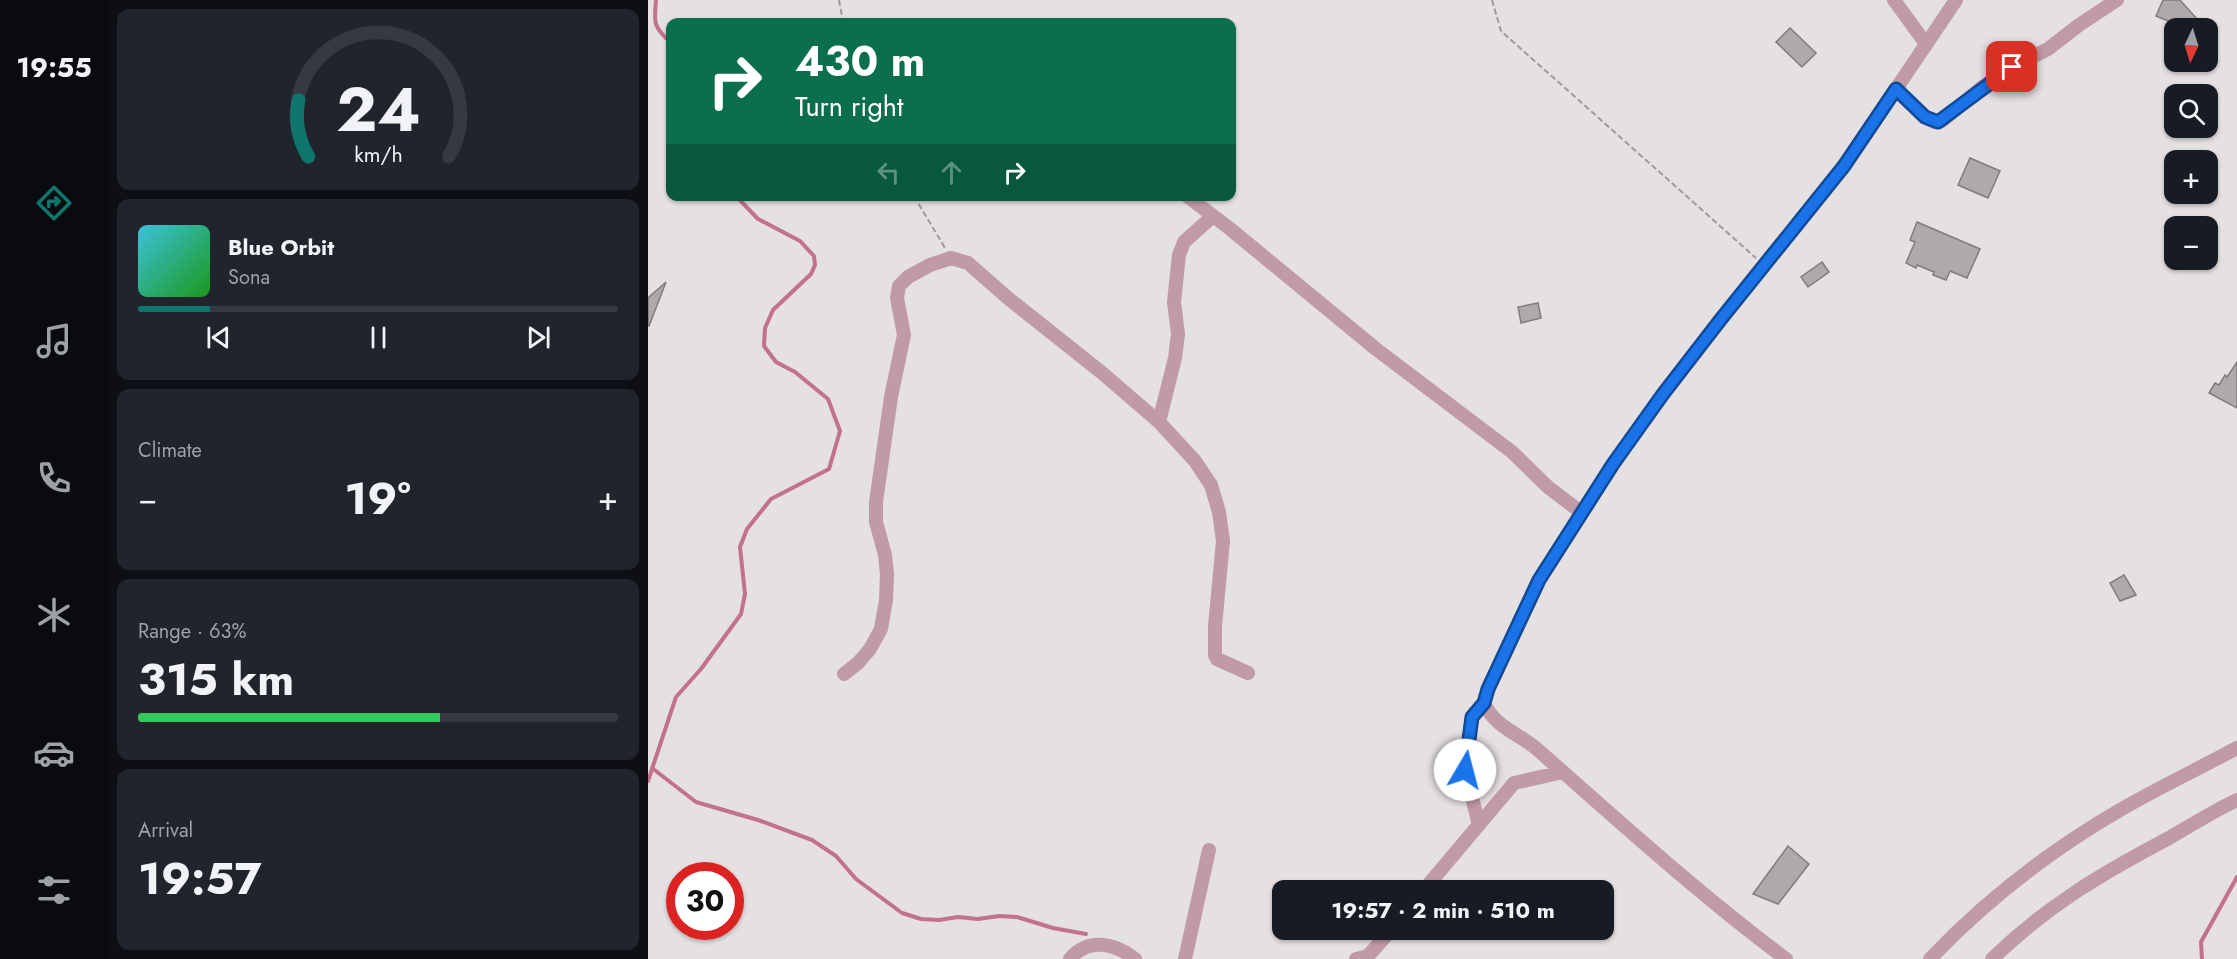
<!DOCTYPE html>
<html lang="en">
<head>
<meta charset="utf-8">
<style>
	:root { --surface:#171b24; --page:#20242c; --text:#f1f3f6; --muted:#9ea1a6; --line:#363941; --accent:#0f766e }
	body { margin:0; font-family:Jost,sans-serif; background:var(--page); color:var(--text); height:100vh; display:flex; flex-direction:column; font-size:22px; white-space:nowrap }
	* { box-sizing:border-box; margin:0 }
	p { font-size:20px; color:var(--muted) }
	.icon { flex:none; width:33px; height:33px; fill:none; stroke:currentColor; stroke-width:2; stroke-linecap:round; stroke-linejoin:round }
	.map { position:relative; flex:1; overflow:hidden }
	.drawer { display:flex; flex-direction:column; gap:9px; padding:9px; background:#0d0f14; width:540px }
	.drawer>* { flex:none }
	.hud { position:absolute; left:18px; top:18px; width:570px; height:183px; border-radius:12px; box-shadow:0 2px 4px #0004; background:#0b6e4f; color:#fff; overflow:hidden }
	.needle { width:39px; rotate:184deg }
	.buttons { position:absolute; left:1516px; top:18px; display:grid; gap:12px }
	.buttons a { display:grid; place-items:center; width:54px; height:54px; border-radius:12px; background:var(--surface); box-shadow:0 2px 4px #0004; font-size:30px }
	.speed { position:absolute; left:18px; top:862px; display:flex; gap:12px; font-size:30px; font-weight:700; text-align:center }
	.speed>* { display:grid; place-content:center; width:78px; height:78px; border-radius:50%; background:var(--surface); box-shadow:0 2px 4px #0004; line-height:1 }
	.speed .limit { border:9px solid #d22; background:#fff; color:#111 }
	.pin { position:absolute; display:grid; place-items:center; width:51px; height:51px; color:#fff; margin:-26px; border-radius:12px; box-shadow:0 3px 9px #0006 }
	.me { position:absolute; width:66px; margin:-33px; rotate:8deg; stroke-linejoin:round; filter:drop-shadow(0 0 4px #0008) }
	.turn { display:flex; align-items:center; gap:21px; height:126px; padding:0 30px; font-size:27px }
	.turn .icon { width:78px; height:78px; stroke-width:2.5 }
	.turn b { display:block; font-size:42px; line-height:51px }
	.lanes { display:flex; align-items:center; height:57px; padding:0 30px; background:#0003; justify-content:center; gap:30px; direction:ltr }
	.lanes .off { opacity:.35 }
	.big { font-size:45px; font-weight:700; line-height:1.1 }
	.drawer .card { flex:1; display:flex; flex-direction:column; justify-content:center; gap:9px; min-width:0; padding:0 21px; border-radius:12px; background:var(--page) }
	.drawer .dial { align-items:center; gap:0 }
	.dial svg { height:156px; overflow:visible; fill:none; stroke:var(--line); stroke-width:7; stroke-linecap:round; text-anchor:middle }
	.dial text { fill:var(--text); stroke:none }
	.song { display:flex; align-items:center; gap:18px }
	.cover { width:72px; height:72px; border-radius:9px; background:linear-gradient(135deg,hsl(190 70% 55%),hsl(120 70% 35%)) }
	.played { height:6px; border-radius:3px; background:linear-gradient(90deg,var(--accent) 15%,var(--line) 15%) }
	.keys { display:flex; justify-content:space-around; direction:ltr }
	.heat { display:flex; justify-content:space-between; align-items:center; font-size:33px; direction:ltr }
	.charge { height:9px; border-radius:4px; background:linear-gradient(90deg,#34c759 63%,var(--line) 0) }
	.trip { position:absolute; left:624px; top:880px; width:342px; height:60px; border-radius:12px; background:var(--surface); box-shadow:0 2px 4px #0004; font-weight:700; line-height:60px; text-align:center }
	main { display:flex; flex:1; min-height:0 }
	.tab-bar { display:flex; flex-direction:column; width:108px; justify-content:space-around; align-items:center; background:#090b0e; color:var(--muted) }
	.tab-bar .icon { width:42px; height:42px }
	.tab-bar .active { color:var(--accent) }
	.tab-bar b { font-size:27px; color:var(--text) }
	.map>svg:first-child { display:block }
	.lines { fill:none; stroke-linecap:round; stroke-linejoin:round }
	.stream { stroke:#c2728a; stroke-width:4 }
	.building { fill:#aea9aa; stroke:#807c7d; stroke-width:1.5 }
	.path { stroke:#9e9a9b; stroke-width:2; stroke-dasharray:6 3; stroke-linecap:butt }
	.minor { stroke:#c09aa4; stroke-width:14 }
	.route-casing { stroke:#114b97; stroke-width:15 }
	.route { stroke:#1a73e8; stroke-width:10 }
</style>
</head>
<body>
<main>
<nav class="tab-bar">
<b>19:55</b>
<svg class="icon active" aria-label="directions" viewBox="0 0 24 24"><path d="M12 3l9 9-9 9-9-9zM9 14v-3h6M13 9l2 2-2 2"/></svg>
<svg class="icon" aria-label="music" viewBox="0 0 24 24"><path d="M9 18V5l10-2v13"/><circle cx="6" cy="18" r="3"/><circle cx="16" cy="16" r="3"/></svg>
<svg class="icon" aria-label="phone" viewBox="0 0 24 24"><path d="M5 4h4l2 5-3 2q2 4 5 5l2-3 5 2v4C11 20 4 13 5 4z"/></svg>
<svg class="icon" aria-label="climate" viewBox="0 0 24 24"><path d="M12 3v18M4 7l16 10M4 17L20 7"/></svg>
<svg class="icon" aria-label="car" viewBox="0 0 24 24"><path d="M5 17H2v-5l4-1 3-4h7l3 4 3 1v5h-3M9 17h6M6 11h13"/><circle cx="7" cy="17" r="2"/><circle cx="17" cy="17" r="2"/></svg>
<svg class="icon" aria-label="filters" viewBox="0 0 24 24"><path d="M4 7h16M4 17h16"/><circle cx="9" cy="7" r="2"/><circle cx="15" cy="17" r="2"/></svg>
</nav>
<section class="drawer">
<div class="card dial"><svg viewBox="0 0 100 80">
<path d="M14 69A42 42 0 1 1 86 69"/>
<path d="M14 69A42 42 0 0 1 9 40" stroke="#0f766e"/>
<text x="50" y="56" font-size="32" font-weight="700">24</text>
<text x="50" y="72" font-size="11">km/h</text>
</svg></div>
<div class="card">
<div class="song"><i class="cover"></i><div><b>Blue Orbit</b><p>Sona</p></div></div>
<div class="played"></div>
<div class="keys"><svg class="icon" aria-label="previous" viewBox="0 0 24 24"><path d="M18 5L8 12l10 7zM5 5v14"/></svg><svg class="icon" aria-label="pause" viewBox="0 0 24 24"><path d="M8 5v14M16 5v14"/></svg><svg class="icon" aria-label="next" viewBox="0 0 24 24"><path d="M6 5l10 7-10 7zM19 5v14"/></svg></div>
</div>
<div class="card"><p>Climate</p>
<div class="heat"><a>−</a><b class="big">19°</b><a>+</a></div>
</div>
<div class="card"><p>Range · 63%</p><b class="big">315 km</b><div class="charge"></div></div>
<div class="card"><p>Arrival</p><b class="big">19:57</b></div>
</section>
<div class="map">
<svg width="1589" height="959" viewBox="0 0 1589 959">
	<rect width="100%" height="100%" fill="#e5e0e1"/>
	<g class="lines">
		<!-- stream -->
		<path class="stream" d="M 8,0 C 6,23 5,26 22,42
			M 4,768 L 48,802 L 110,820 L 164,840 L 188,856 L 208,879 L 254,913 L 273,919 L 291,920 L 310,917 L 330,919 L 351,916 L 369,917 L 405,928 L 438,934
			M 0,781 L 28,697 L 53,669 L 93,614 L 97,594 L 92,547 L 99,529 L 123,499 L 181,469 L 192,431 L 180,399 L 147,372 L 128,362 L 116,346 L 117,328 L 125,310 L 163,274 L 167,265 L 166,256 L 152,241 L 110,219 L 88,196
			M 1554,959 L 1553,942 L 1589,877"/>
	</g>
	<!-- building -->
	<path class="building" d="M 1515,0 L 1532,0 L 1557,28 L 1537,28 L 1508,16 Z
		M 1142,28 L 1168,53 L 1154,67 L 1128,42 Z
		M 1322,158 L 1352,171 L 1340,198 L 1310,185 Z
		M 1269,222 L 1332,249 L 1319,278 L 1302,271 L 1298,280 L 1285,275 L 1286,272 L 1269,265 L 1268,268 L 1258,263 L 1267,242 L 1262,240 Z
		M 1174,262 L 1181,272 L 1160,287 L 1153,277 Z
		M 18,282 L 1,326 L 0,326 L 0,298 Z
		M 890,303 L 893,318 L 873,323 L 870,307 Z
		M 1589,362 L 1589,408 L 1561,393 L 1567,383 L 1571,385 L 1577,375 L 1579,377 Z
		M 1476,575 L 1488,595 L 1472,601 L 1462,583 Z
		M 1140,846 L 1161,864 L 1130,904 L 1105,894 Z"/>
	<g class="lines">
		<!-- path -->
		<path class="path" d="M 191,0 L 195,22
			M 844,0 L 853,31 L 1108,258
			M 266,196 L 297,248"/>
		<!-- minor -->
		<path class="minor" d="M 1246,0 L 1278,44
			M 1248,89 L 1277,117 L 1286,122 L 1294,121 L 1333,88 L 1364,67 L 1400,49 L 1431,25 L 1469,0
			M 539,196 L 581,228 L 728,349 L 864,452 L 900,487 L 934,513
			M 511,422 L 527,358 L 530,334 L 526,302 L 531,255 L 536,242 L 565,216
			M 196,674 L 210,663 L 222,649 L 233,629 L 238,600 L 239,574 L 237,555 L 228,522 L 228,502 L 243,397 L 256,335 L 249,298 L 251,286 L 260,277 L 282,265 L 303,258 L 320,263 L 361,299 L 453,372 L 511,422 L 547,461 L 563,485 L 571,512 L 575,541 L 567,626 L 567,655 L 569,659 L 600,673
			M 831,825 L 817,770 L 824,717 L 836,703
			M 775,891 L 866,783 L 915,772
			M 422,959 C 440,937 467,943 487,959
			M 537,959 L 561,850
			M 708,959 L 720,956 L 743,930
			M 1138,959 C 1052,895 971,821 890,750 C 871,733 847,728 836,703 L 840,689 L 891,580 L 965,464 L 1015,394 L 1073,319 L 1196,166 L 1308,0
			M 1282,959 C 1337,901 1403,850 1472,810 C 1510,788 1550,769 1589,748
			M 1344,959 C 1400,905 1453,874 1521,838 C 1544,825 1565,811 1589,800"/>
	</g>
	<g class="lines">
		<defs>
			<path id="route" d="M 817,770 L 824,717 L 836,703 L 840,689 L 891,580 L 965,464 L 1015,394 L 1073,319 L 1196,166 L 1248,89 L 1277,117 L 1290,122 L 1364,67"/>
		</defs>
		<!-- route casing -->
		<use href="#route" class="route-casing"/>
		<!-- route -->
		<use href="#route" class="route"/>
	</g>
</svg>
<div class="buttons">
<a><svg class="needle" viewBox="-14 -14 28 28"><path d="M0-13l5 13h-10z" fill="#e53935"/><path d="M0 13l5-13h-10z" fill="#9ea1a6"/></svg></a>
<a><svg class="icon" aria-label="search" viewBox="0 0 24 24"><circle cx="10" cy="10" r="6"/><path d="M15 15l6 6"/></svg></a>
<a>+</a>
<a>−</a>
</div>
<div class="speed"><div class="limit">30</div></div>
<div class="pin" style="left:1364px;top:67px;background:#d93025"><svg class="icon" aria-label="arrive" viewBox="0 0 24 24"><path d="M6 21V4h12l-3 4 3 4H6"/></svg></div>
<svg class="me" style="left:817px;top:770px" viewBox="-20 -20 40 40"><circle r="19" fill="#fff"/><path d="M0-13L10 11 0 6-10 11z" fill="#1a73e8"/></svg>
<div class="trip">19:57 · 2 min · 510 m</div>
<div class="hud">
<div class="turn"><svg class="icon" aria-label="right" viewBox="0 0 24 24"><path d="M7 20v-9h11M14 6l5 5-5 5"/></svg><div><b>430 m</b>Turn right</div></div>
<div class="lanes"><svg class="icon off" aria-label="left" viewBox="0 0 24 24"><path d="M17 20v-9H6M10 6l-5 5 5 5"/></svg><svg class="icon off" aria-label="ahead" viewBox="0 0 24 24"><path d="M12 20V5M6 11l6-6 6 6"/></svg><svg class="icon" aria-label="right" viewBox="0 0 24 24"><path d="M7 20v-9h11M14 6l5 5-5 5"/></svg></div>
</div>
</div>
</main>
</body>
</html>
